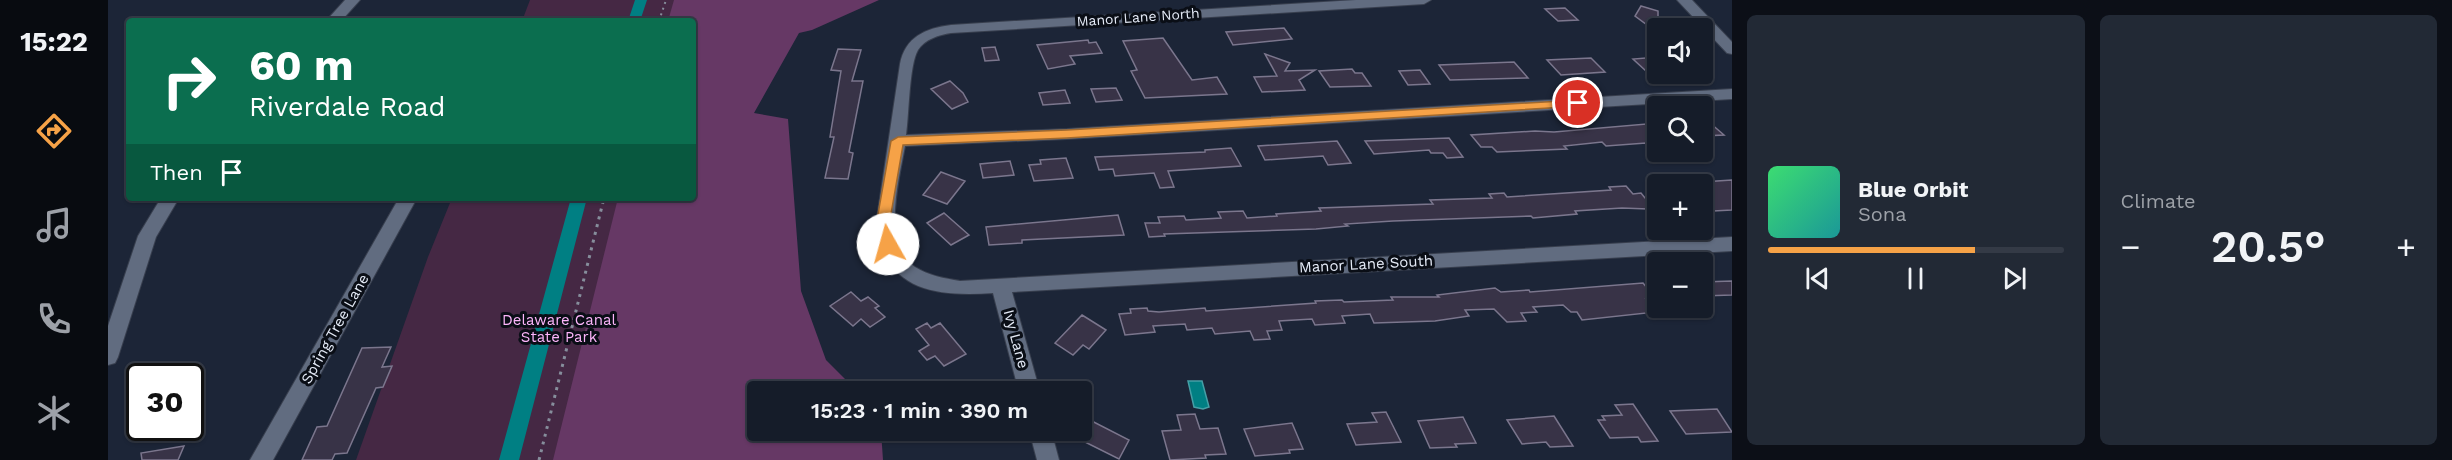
<!DOCTYPE html>
<html lang="en">
<head>
<meta charset="utf-8">
<style>
	:root { --surface:#151c29; --page:#222935; --text:#f1f3f6; --muted:#9da1a8; --line:#343a46; --accent:#f6a247 }
	body { margin:0; font-family:"Work Sans",sans-serif; background:var(--page); color:var(--text); height:100vh; display:flex; flex-direction:column; font-size:22px; white-space:nowrap }
	* { box-sizing:border-box; margin:0 }
	p { font-size:20px; color:var(--muted) }
	.icon { flex:none; width:33px; height:33px; fill:none; stroke:currentColor; stroke-width:2; stroke-linecap:round; stroke-linejoin:round }
	.map { position:relative; flex:1; overflow:hidden }
	.sheet { display:flex; flex-direction:column; gap:15px; padding:15px; background:#0c0f17; width:720px }
	.sheet>* { flex:none }
	.guide { position:absolute; left:18px; top:18px; width:570px; height:183px; border-radius:6px; box-shadow:0 2px 4px #0004,0 0 0 2px var(--line); background:#0b6e4f; color:#fff; overflow:hidden }
	.controls { position:absolute; left:1539px; top:18px; display:grid; gap:12px }
	.controls a { display:grid; place-items:center; width:66px; height:66px; border-radius:6px; background:var(--surface); box-shadow:0 2px 4px #0004,0 0 0 2px var(--line); font-size:30px }
	.speed { position:absolute; left:18px; top:363px; display:flex; gap:12px; font-size:30px; font-weight:700; text-align:center }
	.speed>* { display:grid; place-content:center; width:78px; height:78px; border-radius:50%; background:var(--surface); box-shadow:0 2px 4px #0004,0 0 0 2px var(--line); line-height:1 }
	.speed .limit { border:3px solid #111; border-radius:9px; background:#fff; color:#111 }
	.pin { position:absolute; display:grid; place-items:center; width:51px; height:51px; color:#fff; margin:-26px; border:3px solid #fff; border-radius:50%; box-shadow:0 2px 6px #0007 }
	.me { position:absolute; width:66px; margin:-33px; rotate:353deg; stroke-linejoin:round; filter:drop-shadow(0 0 4px #0008) }
	.turn { display:flex; align-items:center; gap:21px; height:126px; padding:0 24px; font-size:27px }
	.turn .icon { width:78px; height:78px; stroke-width:2.5 }
	.turn b { display:block; font-size:42px; line-height:51px }
	.then { display:flex; align-items:center; height:57px; padding:0 24px; background:#0003; gap:12px; font-size:22px }
	.big { font-size:45px; font-weight:600; line-height:1.1 }
	.sheet .card { flex:1; display:flex; flex-direction:column; justify-content:center; gap:9px; min-width:0; padding:0 21px; border-radius:9px; background:var(--page) }
	.song { display:flex; align-items:center; gap:18px }
	.cover { width:72px; height:72px; border-radius:9px; background:linear-gradient(135deg,hsl(140 70% 55%),hsl(180 70% 35%)) }
	.played { height:6px; border-radius:3px; background:linear-gradient(90deg,var(--accent) 70%,var(--line) 70%) }
	.keys { display:flex; justify-content:space-around; direction:ltr }
	.heat { display:flex; justify-content:space-between; align-items:center; font-size:33px; direction:ltr }
	.sheet .tiles { flex:1; display:grid; gap:15px; grid-template-columns:repeat(2,1fr) }
	.trip { position:absolute; left:639px; top:381px; width:345px; height:60px; border-radius:6px; background:var(--surface); box-shadow:0 2px 4px #0004,0 0 0 2px var(--line); font-weight:600; line-height:60px; text-align:center }
	main { display:flex; flex:1; min-height:0 }
	.tab-bar { display:flex; flex-direction:column; width:108px; justify-content:space-around; align-items:center; background:#080b10; color:var(--muted) }
	.tab-bar .icon { width:42px; height:42px }
	.tab-bar .selected { color:var(--accent) }
	.tab-bar b { font-size:27px; color:var(--text) }
	.map>svg:first-child { display:block }
	.green { fill:#452844 }
	.forest { fill:#663865 }
	.water { fill:#007f83; stroke:#459fa6; stroke-width:1.5 }
	.lines { fill:none; stroke-linecap:round; stroke-linejoin:round }
	.canal { fill:#007f83; fill-rule:evenodd }
	.building { fill:#383347; stroke:#7b768d; stroke-width:1.5 }
	.minor-casing { stroke:#383f4e; stroke-width:2 }
	.path-far1 { stroke:#868e9c; stroke-width:2; stroke-dasharray:2 4; stroke-linecap:butt }
	.path { stroke:#868e9c; stroke-width:3; stroke-dasharray:3 5; stroke-linecap:butt }
	.minor { fill:#616c80; fill-rule:evenodd }
	.route { fill:#f6a247; stroke:#a0692e; stroke-width:1.5 }
	.labels { text-anchor:middle; stroke-width:6; stroke-linejoin:round; paint-order:stroke }
	.far-street-label { font-size:14px; fill:#e5ebf7; stroke:#0a0e16 }
	.street-label { font-size:15px; fill:#e5ebf7; stroke:#0a0e16 }
	.park-label { font-size:15px; fill:#fdb5fb; stroke:#0a0e16 }
</style>
</head>
<body>
<main>
<nav class="tab-bar">
<b>15:22</b>
<svg class="icon selected" aria-label="directions" viewBox="0 0 24 24"><path d="M12 3l9 9-9 9-9-9zM9 14v-3h6M13 9l2 2-2 2"/></svg>
<svg class="icon" aria-label="music" viewBox="0 0 24 24"><path d="M9 18V5l10-2v13"/><circle cx="6" cy="18" r="3"/><circle cx="16" cy="16" r="3"/></svg>
<svg class="icon" aria-label="phone" viewBox="0 0 24 24"><path d="M5 4h4l2 5-3 2q2 4 5 5l2-3 5 2v4C11 20 4 13 5 4z"/></svg>
<svg class="icon" aria-label="climate" viewBox="0 0 24 24"><path d="M12 3v18M4 7l16 10M4 17L20 7"/></svg>
</nav>
<div class="map">
<svg width="1624" height="460" viewBox="0 0 1624 460">
	<rect width="100%" height="100%" fill="#1c2537"/>
	<!-- green -->
	<path class="green" d="M 422,0 L 693,0 L 592,191 L 584,460 L 248,460 L 320,257 L 344,198 L 585,198 L 585,21 L 414,21 Z"/>
	<!-- forest -->
	<path class="forest" d="M 566,0 L 771,0 L 704,30 L 691,33 L 646,113 L 680,119 L 693,291 L 718,360 L 749,391 L 650,392 L 650,430 L 773,431 L 775,460 L 445,460 L 510,198 L 585,198 L 585,21 L 560,21 Z"/>
	<!-- water -->
	<path class="water" d="M 1080,381 L 1094,381 L 1101,407 L 1095,409 L 1086,407 Z"/>
	<g class="lines">
		<!-- canal -->
		<path class="canal" d="M 527,0 L 539,0 L 532,21 L 520,21 Z
			M 463,198 L 479,198 L 411,460 L 391,460 Z"/>
	</g>
	<!-- building -->
	<path class="building" d="M 1533,6 L 1550,11 L 1550,33 L 1527,16 Z
		M 1457,8 L 1470,20 L 1450,21 L 1437,9 Z
		M 1176,28 L 1184,39 L 1125,45 L 1118,32 Z
		M 1055,38 L 1084,80 L 1109,77 L 1119,94 L 1037,98 L 1023,71 L 1029,70 L 1015,41 Z
		M 980,40 L 981,43 L 988,42 L 994,53 L 962,56 L 967,64 L 940,69 L 929,45 Z
		M 887,47 L 891,60 L 877,61 L 874,48 Z
		M 730,49 L 753,50 L 744,81 L 755,81 L 741,152 L 745,153 L 740,179 L 717,178 L 726,137 L 722,137 L 733,71 L 723,70 Z
		M 1157,54 L 1182,63 L 1177,71 L 1207,70 L 1191,80 L 1197,90 L 1154,92 L 1146,77 L 1169,76 Z
		M 1550,57 L 1550,70 L 1538,71 L 1525,59 Z
		M 1483,58 L 1497,72 L 1453,75 L 1439,60 Z
		M 1406,62 L 1420,78 L 1342,80 L 1331,65 Z
		M 1244,69 L 1247,73 L 1254,73 L 1263,86 L 1222,87 L 1211,71 Z
		M 1312,70 L 1322,84 L 1300,85 L 1291,71 Z
		M 842,81 L 855,93 L 860,102 L 844,109 L 823,89 Z
		M 1008,88 L 1014,100 L 988,102 L 983,89 Z
		M 957,90 L 962,103 L 935,105 L 931,93 Z
		M 1594,116 L 1616,135 L 1594,136 Z
		M 1550,123 L 1550,146 L 1541,147 L 1538,143 L 1498,146 L 1494,142 L 1456,146 L 1459,149 L 1389,152 L 1384,147 L 1373,147 L 1363,135 L 1427,131 L 1446,132 Z
		M 1341,138 L 1355,157 L 1339,158 L 1335,153 L 1323,153 L 1321,150 L 1266,154 L 1257,141 Z
		M 1229,141 L 1243,163 L 1220,165 L 1215,156 L 1157,160 L 1150,146 Z
		M 1123,148 L 1133,166 L 1060,171 L 1066,187 L 1052,188 L 1046,173 L 1007,176 L 1005,169 L 991,170 L 987,157 L 1097,152 L 1097,150 Z
		M 958,158 L 965,178 L 926,181 L 921,165 L 933,164 L 932,160 Z
		M 902,161 L 906,175 L 875,178 L 872,164 Z
		M 833,172 L 857,181 L 839,204 L 815,195 Z
		M 1624,180 L 1624,210 L 1605,211 L 1594,203 L 1594,182 Z
		M 1518,186 L 1525,194 L 1533,193 L 1537,198 L 1550,197 L 1550,220 L 1540,209 L 1514,208 L 1467,211 L 1469,214 L 1425,218 L 1423,216 L 1285,221 L 1237,224 L 1240,226 L 1208,229 L 1056,234 L 1057,236 L 1041,237 L 1037,223 L 1052,223 L 1050,217 L 1076,216 L 1078,220 L 1113,218 L 1110,212 L 1135,211 L 1139,218 L 1169,216 L 1168,214 L 1213,211 L 1211,208 L 1325,204 L 1322,200 L 1384,198 L 1381,194 L 1396,193 L 1399,197 L 1503,190 L 1501,187 Z
		M 836,213 L 861,235 L 843,245 L 819,223 Z
		M 1010,215 L 1016,235 L 914,240 L 914,243 L 881,245 L 878,227 Z
		M 1624,281 L 1624,295 L 1594,296 L 1594,282 Z
		M 1535,283 L 1548,299 L 1538,299 L 1548,312 L 1474,320 L 1469,312 L 1463,312 L 1455,305 L 1425,307 L 1429,312 L 1413,313 L 1418,321 L 1399,322 L 1386,309 L 1357,310 L 1361,316 L 1327,321 L 1266,323 L 1262,314 L 1234,316 L 1237,323 L 1207,325 L 1204,319 L 1171,321 L 1174,330 L 1159,331 L 1162,339 L 1146,340 L 1142,331 L 1107,334 L 1104,328 L 1079,330 L 1077,324 L 1045,326 L 1047,332 L 1017,335 L 1011,314 L 1023,313 L 1022,309 L 1039,308 L 1040,311 L 1051,312 L 1097,308 L 1098,311 L 1208,303 L 1207,301 L 1234,300 L 1236,302 L 1285,300 L 1283,297 L 1331,297 L 1329,295 L 1387,288 L 1393,292 L 1421,290 L 1422,292 Z
		M 743,292 L 753,301 L 760,297 L 771,306 L 767,308 L 777,317 L 762,327 L 753,319 L 745,326 L 722,306 Z
		M 974,315 L 998,330 L 981,349 L 975,345 L 965,355 L 947,343 Z
		M 819,323 L 823,328 L 832,323 L 858,354 L 836,366 L 827,356 L 819,360 L 811,351 L 821,345 L 808,329 Z
		M 283,347 L 274,367 L 284,366 L 275,387 L 268,388 L 239,453 L 227,454 L 224,460 L 194,460 L 209,427 L 219,426 L 254,348 Z
		M 1525,404 L 1550,441 L 1533,442 L 1530,437 L 1502,438 L 1490,420 L 1497,420 L 1494,416 L 1514,415 L 1507,405 Z
		M 1609,409 L 1624,432 L 1578,434 L 1562,411 Z
		M 1278,412 L 1293,442 L 1248,445 L 1239,424 L 1269,422 L 1264,413 Z
		M 1087,414 L 1092,429 L 1110,428 L 1118,454 L 1097,455 L 1098,458 L 1062,460 L 1054,431 L 1073,430 L 1069,415 Z
		M 974,416 L 1021,440 L 1011,459 L 953,430 L 974,430 Z
		M 1446,416 L 1465,446 L 1442,447 L 1438,442 L 1414,444 L 1399,420 Z
		M 1355,417 L 1368,443 L 1347,444 L 1349,447 L 1322,448 L 1310,421 Z
		M 1184,423 L 1195,449 L 1181,450 L 1182,453 L 1147,456 L 1136,429 Z
		M 76,446 L 70,460 L 34,460 L 33,453 Z"/>
	<g class="lines">
		<defs>
			<path id="minor" d="M 237,0 L 252,0 L 233,21 L 218,21 Z
				M 1248,0 L 1323,0 L 1316,4 L 843,33 C 831,35 817,39 810,50 C 801,65 801,116 798,135 L 959,129 L 1624,89 L 1624,99 L 959,139 L 797,146 C 791,180 773,244 807,267 C 821,276 836,278 852,281 L 1624,237 L 1624,251 L 904,292 L 932,392 L 911,392 L 885,293 C 825,297 773,290 769,218 L 792,64 C 797,37 818,28 843,25 Z
				M 1569,0 L 1584,0 L 1624,42 L 1624,54 L 1619,53 Z
				M 53,198 L 71,198 L 48,237 L 10,357 L 7,363 L 0,365 L 0,326 L 30,236 Z
				M 291,198 L 309,198 L 165,460 L 142,460 Z
				M 921,430 L 943,430 L 951,460 L 929,460 Z"/>
		</defs>
		<!-- minor casing -->
		<use href="#minor" class="minor-casing"/>
		<!-- path-far1 -->
		<path class="path-far1" d="M 551,21 L 558,0
			M 495,203 L 496,198"/>
		<!-- path -->
		<path class="path" d="M 431,460 L 495,202"/>
		<!-- minor -->
		<use href="#minor" class="minor"/>
	</g>
	<!-- route -->
	<path class="route" d="M 1470,100 L 1474,101 L 1474,106 L 959,138 L 795,145 L 783,214 L 787,244 L 780,249 L 773,244 L 770,214 L 783,141 L 790,137 L 959,130 Z"/>
	<g class="labels">
		<!-- far-street labels -->
		<g class="far-street-label">
			<text transform="translate(1030 17) rotate(-4)" y="5">Manor Lane North</text>
		</g>
		<!-- street labels -->
		<g class="street-label">
			<text transform="translate(1258 264) rotate(-3)" y="5">Manor Lane South</text>
			<text transform="translate(227 329) rotate(-61)" y="5">Spring Tree Lane</text>
			<text transform="translate(908 339) rotate(75)" y="5">Ivy Lane</text>
		</g>
		<!-- park labels -->
		<g class="park-label">
			<text x="451" y="325">Delaware Canal<tspan x="451" dy="17">State Park</tspan></text>
		</g>
	</g>
</svg>
<div class="controls">
<a><svg class="icon" aria-label="sound" viewBox="0 0 24 24"><path d="M4 9h4l5-4v14l-5-4H4zM17 9q2 3 0 6"/></svg></a>
<a><svg class="icon" aria-label="search" viewBox="0 0 24 24"><circle cx="10" cy="10" r="6"/><path d="M15 15l6 6"/></svg></a>
<a>+</a>
<a>−</a>
</div>
<div class="speed"><div class="limit">30</div></div>
<div class="pin" style="left:1470px;top:103px;background:#d93025"><svg class="icon" aria-label="arrive" viewBox="0 0 24 24"><path d="M6 21V4h12l-3 4 3 4H6"/></svg></div>
<svg class="me" style="left:780px;top:244px" viewBox="-20 -20 40 40"><circle r="19" fill="#fff"/><path d="M0-13L10 11 0 6-10 11z" fill="#f6a247"/></svg>
<div class="trip">15:23 · 1 min · 390 m</div>
<div class="guide">
<div class="turn"><svg class="icon" aria-label="right" viewBox="0 0 24 24"><path d="M7 20v-9h11M14 6l5 5-5 5"/></svg><div><b>60 m</b>Riverdale Road</div></div>
<div class="then">Then<svg class="icon" aria-label="arrive" viewBox="0 0 24 24"><path d="M6 21V4h12l-3 4 3 4H6"/></svg></div>
</div>
</div>
<section class="sheet">
<div class="tiles">
<div class="card">
<div class="song"><i class="cover"></i><div><b>Blue Orbit</b><p>Sona</p></div></div>
<div class="played"></div>
<div class="keys"><svg class="icon" aria-label="previous" viewBox="0 0 24 24"><path d="M18 5L8 12l10 7zM5 5v14"/></svg><svg class="icon" aria-label="pause" viewBox="0 0 24 24"><path d="M8 5v14M16 5v14"/></svg><svg class="icon" aria-label="next" viewBox="0 0 24 24"><path d="M6 5l10 7-10 7zM19 5v14"/></svg></div>
</div>
<div class="card"><p>Climate</p>
<div class="heat"><a>−</a><b class="big">20.5°</b><a>+</a></div>
</div>
</div>
</section>
</main>
</body>
</html>
